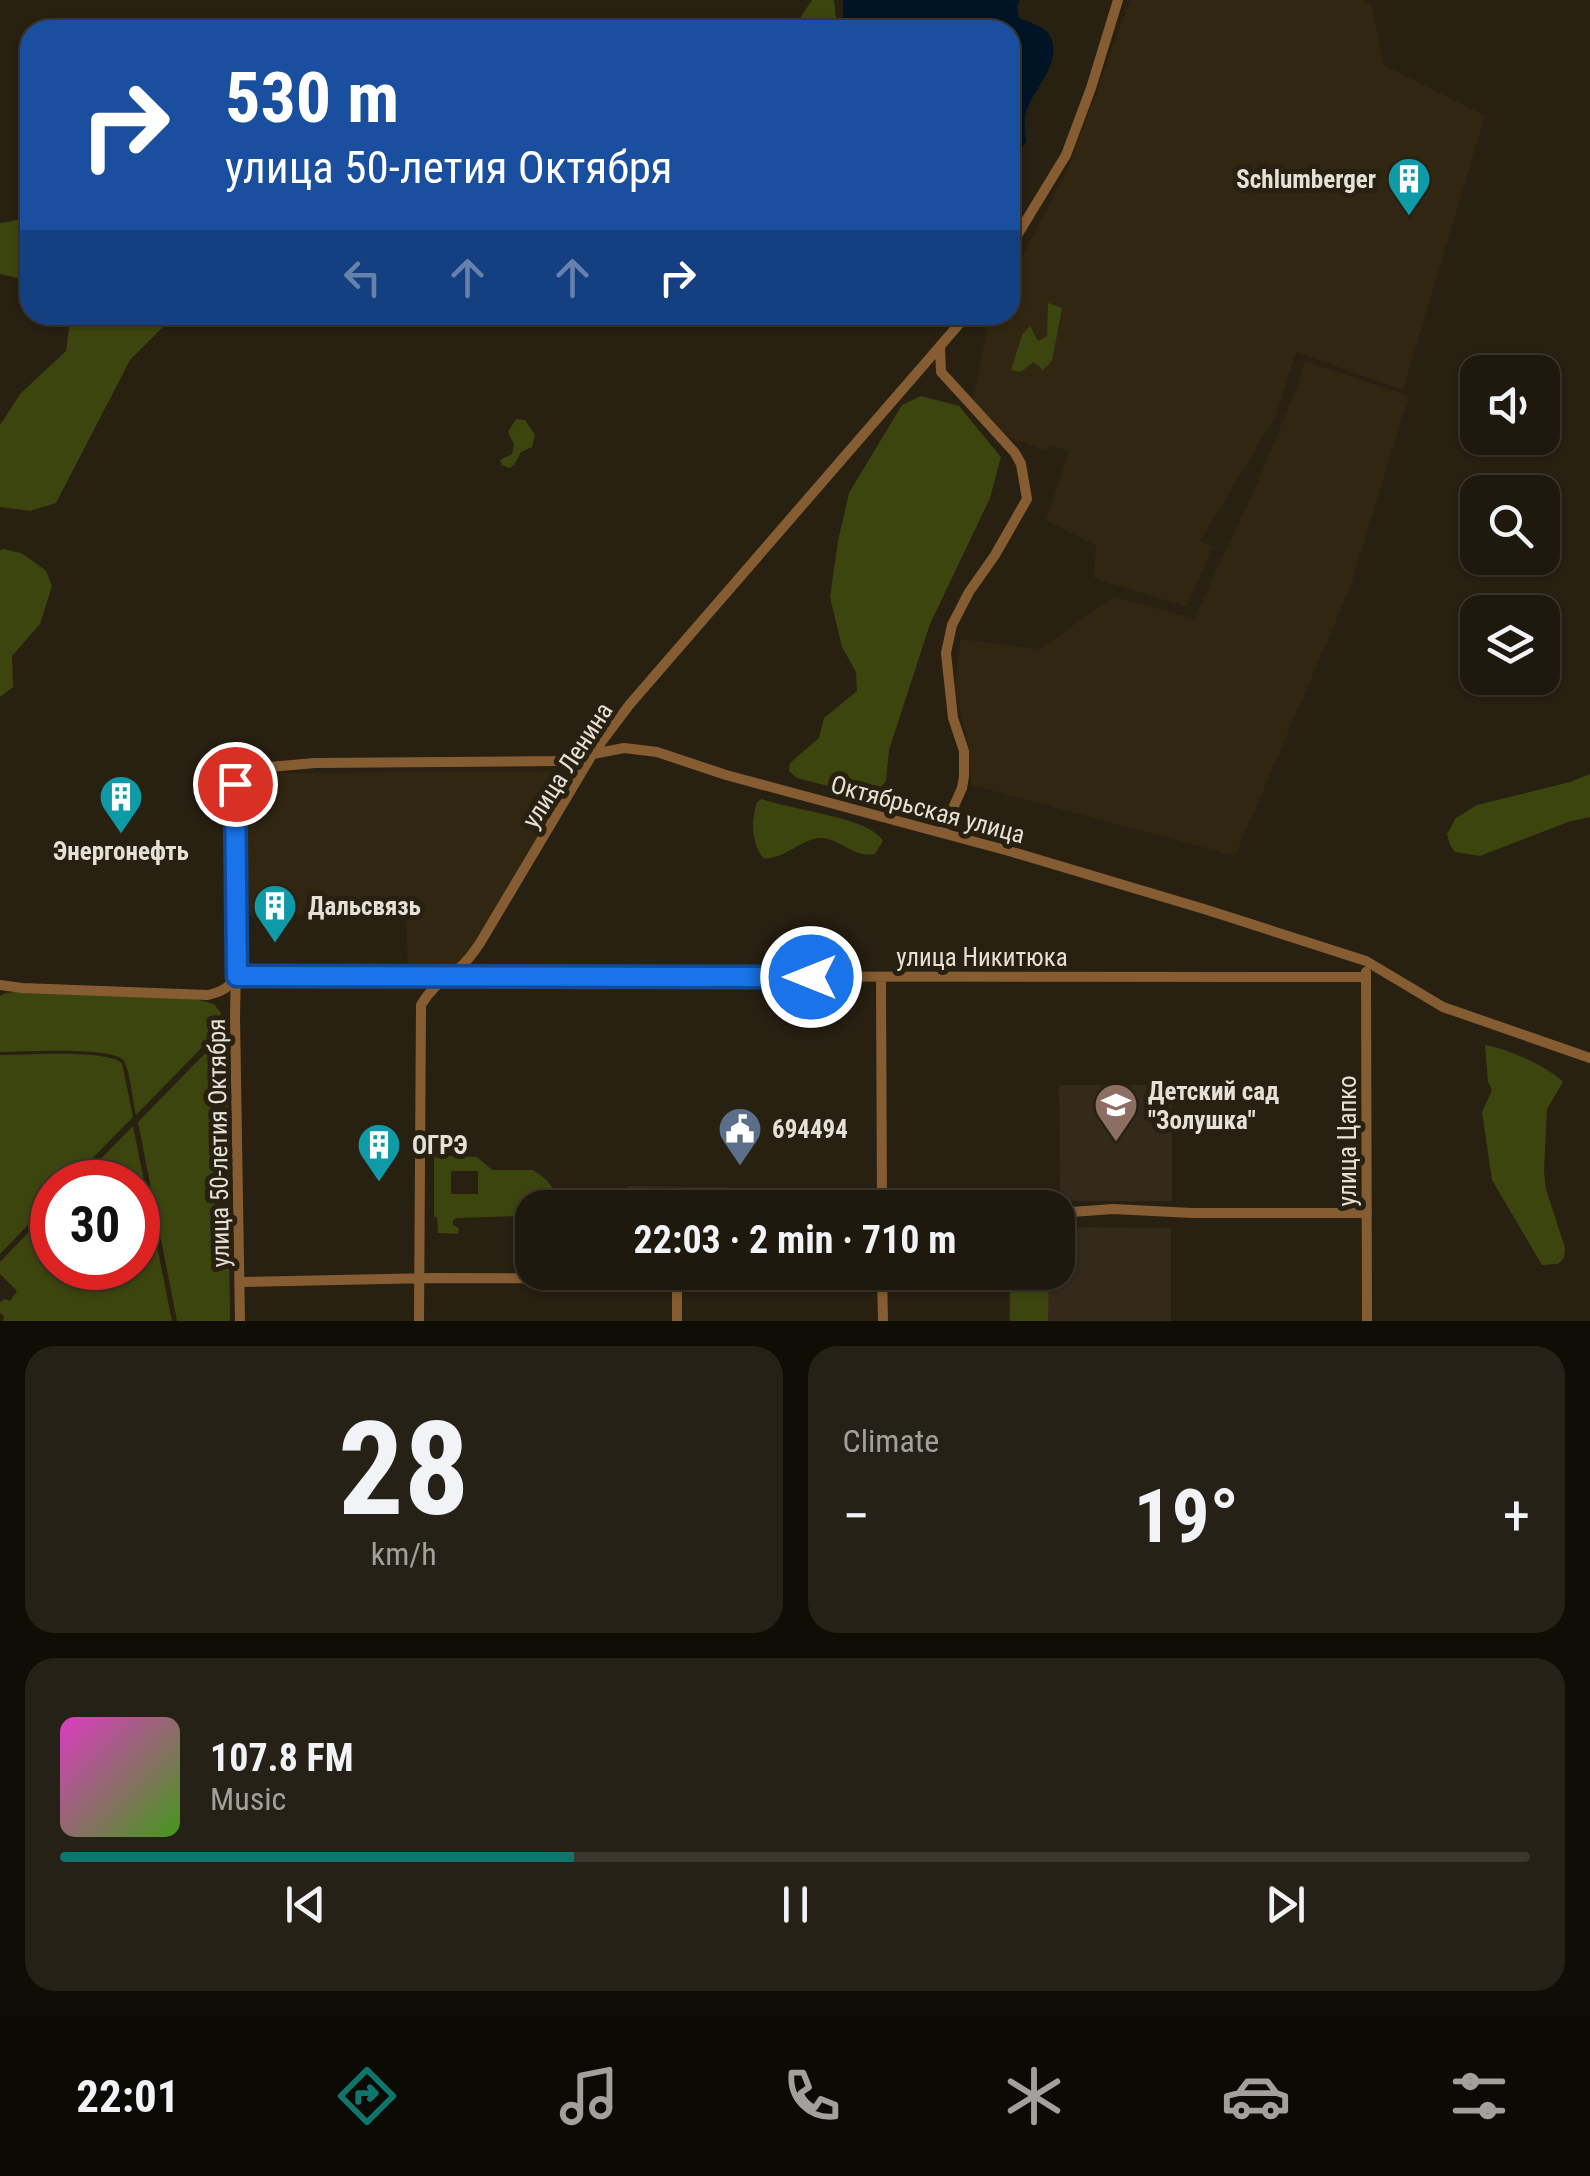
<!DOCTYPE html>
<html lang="en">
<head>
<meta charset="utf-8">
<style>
	:root { --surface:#1e180d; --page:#262116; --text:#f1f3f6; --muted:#a1a09d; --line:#3c372e; --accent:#0f766e }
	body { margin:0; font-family:"Roboto Condensed",sans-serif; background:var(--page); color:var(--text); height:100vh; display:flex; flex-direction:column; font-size:38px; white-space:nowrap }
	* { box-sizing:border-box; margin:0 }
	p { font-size:32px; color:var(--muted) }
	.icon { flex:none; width:55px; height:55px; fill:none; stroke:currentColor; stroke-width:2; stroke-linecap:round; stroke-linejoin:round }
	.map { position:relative; height:1321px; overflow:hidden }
	.panel { display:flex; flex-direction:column; gap:25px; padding:25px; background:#100d07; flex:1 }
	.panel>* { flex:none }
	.hud { position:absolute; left:20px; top:20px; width:1000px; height:305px; border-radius:30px; box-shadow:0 2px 8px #0004,0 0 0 2px var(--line); background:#1a4fa0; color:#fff; overflow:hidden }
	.buttons { position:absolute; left:1460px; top:355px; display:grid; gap:20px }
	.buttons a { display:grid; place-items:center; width:100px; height:100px; border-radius:20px; background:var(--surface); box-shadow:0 2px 8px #0004,0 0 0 2px var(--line); font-size:50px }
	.speed { position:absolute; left:30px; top:1160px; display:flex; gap:20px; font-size:50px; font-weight:700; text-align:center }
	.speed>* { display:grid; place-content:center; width:130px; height:130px; border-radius:50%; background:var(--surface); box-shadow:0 2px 8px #0004,0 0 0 2px var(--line); line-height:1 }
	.speed .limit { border:15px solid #d22; background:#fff; color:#111 }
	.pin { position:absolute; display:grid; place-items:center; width:85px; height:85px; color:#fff; margin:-42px; border:5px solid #fff; border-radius:50%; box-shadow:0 2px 10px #0007 }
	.me { position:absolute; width:110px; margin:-55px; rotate:270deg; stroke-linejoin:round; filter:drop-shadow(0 0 8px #0008) }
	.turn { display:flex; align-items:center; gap:35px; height:210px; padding:0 40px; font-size:45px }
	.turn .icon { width:130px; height:130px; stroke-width:2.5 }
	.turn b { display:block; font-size:70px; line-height:85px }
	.lanes { display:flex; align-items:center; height:95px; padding:0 40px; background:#0003; justify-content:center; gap:50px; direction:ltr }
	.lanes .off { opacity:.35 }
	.big { font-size:75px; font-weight:700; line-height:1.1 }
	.panel .widget { flex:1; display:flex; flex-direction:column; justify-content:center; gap:15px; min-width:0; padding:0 35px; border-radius:30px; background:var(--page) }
	.panel .dial { align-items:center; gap:0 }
	.dial b { font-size:130px; line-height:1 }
	.song { display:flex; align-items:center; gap:30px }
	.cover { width:120px; height:120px; border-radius:15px; background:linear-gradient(135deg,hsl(310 70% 55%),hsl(100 70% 35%)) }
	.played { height:10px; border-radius:5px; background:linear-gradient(90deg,var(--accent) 35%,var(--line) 35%) }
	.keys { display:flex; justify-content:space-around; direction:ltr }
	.heat { display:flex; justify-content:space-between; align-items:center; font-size:55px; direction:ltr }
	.panel .tiles { flex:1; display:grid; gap:25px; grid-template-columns:1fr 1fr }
	.widget:last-child { grid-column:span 2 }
	.trip { position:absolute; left:515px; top:1190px; width:560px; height:100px; border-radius:30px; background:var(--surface); box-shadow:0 2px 8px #0004,0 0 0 2px var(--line); font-weight:700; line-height:100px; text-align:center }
	.tab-bar { display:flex; height:160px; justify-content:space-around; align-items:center; background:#0c0a05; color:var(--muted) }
	.tab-bar .icon { width:70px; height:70px }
	.tab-bar .on { color:var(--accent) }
	.tab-bar b { font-size:45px; color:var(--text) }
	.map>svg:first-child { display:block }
	.built { fill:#312611 }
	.education { fill:#342a1b }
	.green { fill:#3d450f; fill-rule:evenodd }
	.water { fill:#001426 }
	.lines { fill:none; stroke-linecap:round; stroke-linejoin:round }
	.minor { stroke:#865d32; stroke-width:10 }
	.route-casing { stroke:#114b97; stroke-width:25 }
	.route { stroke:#1a73e8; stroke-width:18 }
	.labels { text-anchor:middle; stroke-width:10; stroke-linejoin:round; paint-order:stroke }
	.poi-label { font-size:25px; font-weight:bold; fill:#e6e1d7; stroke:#282011; text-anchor:start }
	.street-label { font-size:25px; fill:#e6e1d7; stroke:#282011 }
</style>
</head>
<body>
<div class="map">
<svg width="1590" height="1321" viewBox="0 0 1590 1321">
	<rect width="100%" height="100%" fill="#282011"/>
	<!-- built -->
	<path class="built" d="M 1130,0 L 1363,0 L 1371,3 L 1384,65 L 1485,116 L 1403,390 L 1296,352 L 1276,416 L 1200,541 L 1213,546 L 1187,607 L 1094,578 L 1096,546 L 1046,520 L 1069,451 L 1049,445 L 1047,451 L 1008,437 L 973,399 L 990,315 L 1010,315 L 1010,288 L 1017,266 L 1069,166 Z
		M 1305,361 L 1409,396 L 1350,588 L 1235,856 L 971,785 L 969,749 L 954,686 L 961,639 L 1040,649 L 1113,597 L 1194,618 L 1251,497 L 1295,392 Z
		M 570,771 L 567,798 L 473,952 L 446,972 L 408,973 L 406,915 L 245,915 L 247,794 L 253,784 L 263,777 L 274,773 Z"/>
	<!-- education -->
	<path class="education" d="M 1059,1085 L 1172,1085 L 1172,1201 L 1060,1201 Z
		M 627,1186 L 728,1187 L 728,1207 L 627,1207 Z
		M 1069,1227 L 1171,1228 L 1171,1321 L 1009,1321 L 1009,1273 L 1058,1272 L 1058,1241 L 1068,1241 Z"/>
	<!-- green -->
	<path class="green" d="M 812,0 L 834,0 L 837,30 L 760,30 L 795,26 Z
		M 30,218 L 30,281 L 0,274 L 0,223 Z
		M 1048,303 L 1062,308 L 1052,361 L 1043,370 L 1033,362 L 1021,372 L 1011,370 L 1022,335 L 1030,326 L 1038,341 L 1047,336 Z
		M 71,315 L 175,315 L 130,360 L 56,503 L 30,511 L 0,507 L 0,425 L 21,393 L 66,351 Z
		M 921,396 L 959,406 L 1001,457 L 990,498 L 930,624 L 889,750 L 886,781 L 879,789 L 863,795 L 797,778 L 789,771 L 790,763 L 819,738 L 824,718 L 857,691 L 856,672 L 842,647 L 830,597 L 838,541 L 849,493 L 902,405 Z
		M 516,419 L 525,420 L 535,435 L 532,447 L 521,452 L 514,465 L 509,468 L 502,465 L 500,460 L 512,454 L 514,444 L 508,432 Z
		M 3,549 L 21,553 L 34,562 L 46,571 L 52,586 L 40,624 L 12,656 L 13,687 L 0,697 L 0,550 Z
		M 1590,774 L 1590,817 L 1568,822 L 1480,856 L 1455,852 L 1450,845 L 1447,834 L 1456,818 L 1477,805 L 1570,782 Z
		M 762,799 C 790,810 870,817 883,841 L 875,854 C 853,858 843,840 822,838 C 804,836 783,861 763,858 C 751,842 751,820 757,802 Z
		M 29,991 L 195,999 L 214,1004 L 221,1013 L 220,1029 L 136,1115 C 133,1103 130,1070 124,1061 C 115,1046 20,1052 0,1052 L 0,996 L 5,993 Z
		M 227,1031 L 230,1321 L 177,1321 L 138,1122 Z
		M 1485,1045 C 1508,1049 1547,1066 1563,1082 L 1547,1109 L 1544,1171 L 1546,1189 L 1565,1248 L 1564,1258 L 1558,1264 L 1542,1265 L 1492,1180 L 1482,1112 L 1492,1090 L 1488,1082 Z
		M 0,1055 C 26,1055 104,1049 122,1063 L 133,1117 L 69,1182 L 52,1182 L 52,1200 L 0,1254 Z
		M 133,1126 L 172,1321 L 3,1321 L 4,1316 L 0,1313 L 0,1302 L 5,1299 L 10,1301 L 17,1291 L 0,1274 L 0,1262 L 52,1208 L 52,1268 L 138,1268 L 138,1182 L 78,1182 Z
		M 434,1155 L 477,1157 L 492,1170 L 533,1170 C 546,1178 557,1189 559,1205 L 552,1207 L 532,1208 L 532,1214 L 522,1216 L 457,1218 L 453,1220 L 453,1225 L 459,1228 L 458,1234 L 438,1233 L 437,1217 L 434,1217 ZM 451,1171 L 478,1171 L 478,1194 L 451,1194 Z
		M 1011,1273 L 1049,1273 L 1048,1321 L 1010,1321 Z"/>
	<!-- water -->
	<path class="water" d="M 843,0 L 1020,0 L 1017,6 L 1019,18 C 1028,22 1043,26 1048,33 C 1066,58 1035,87 1027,109 C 1023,120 1025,131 1026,142 L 1010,159 L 1010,30 L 843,30 Z"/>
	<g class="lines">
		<!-- minor -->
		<path class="minor" d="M 1010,247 L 1066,155 L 1091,88 L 1118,0
			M 940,347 L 941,372 L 1015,453 L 1021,464 L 1027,499 L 995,555 L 969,592 L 952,625 L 946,653 L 953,718 L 964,751 L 964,776 L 962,788 L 942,833
			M 1366,972 L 1367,1321
			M 237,976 L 1366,977
			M 881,977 L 882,1208
			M 0,985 L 22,988 L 208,995 C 221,992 229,988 237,976
			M 1058,1213 L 1113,1209 L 1192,1213 L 1367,1213
			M 882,1273 L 883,1321
			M 677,1278 L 677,1321
			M 240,1282 L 432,1278 L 659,1279 L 709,1276 L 882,1278
			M 240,1321 L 235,1017 L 237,913 L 235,784 L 247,769 L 315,763 L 557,761 L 624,748 L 657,752 L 726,775 L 1009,851 L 1204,909 L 1366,961 L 1443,1007 L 1590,1058
			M 419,1321 L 421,1005 C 432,987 442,981 458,969 C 467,962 474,952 480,943 L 593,753 L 630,704 L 967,315"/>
	</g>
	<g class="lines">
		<defs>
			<path id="route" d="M 235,784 L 237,976 L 811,977"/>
		</defs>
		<!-- route casing -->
		<use href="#route" class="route-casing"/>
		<!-- route -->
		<use href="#route" class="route"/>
	</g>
	<!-- icons -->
	<defs>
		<symbol id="building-pin" viewBox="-11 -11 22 30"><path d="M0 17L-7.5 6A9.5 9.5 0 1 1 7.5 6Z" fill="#0f9aa8" stroke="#282011"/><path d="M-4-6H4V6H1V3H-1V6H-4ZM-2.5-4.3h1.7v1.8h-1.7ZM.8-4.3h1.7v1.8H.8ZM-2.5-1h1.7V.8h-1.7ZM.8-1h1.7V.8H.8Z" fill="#fff"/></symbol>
		<symbol id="school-pin" viewBox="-11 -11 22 30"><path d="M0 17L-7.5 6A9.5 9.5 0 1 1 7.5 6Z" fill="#8d6e63" stroke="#282011"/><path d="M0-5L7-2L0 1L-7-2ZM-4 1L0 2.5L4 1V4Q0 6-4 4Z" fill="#fff"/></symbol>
		<symbol id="civic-pin" viewBox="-11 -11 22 30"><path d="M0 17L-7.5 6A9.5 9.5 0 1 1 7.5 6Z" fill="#5c6f8a" stroke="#282011"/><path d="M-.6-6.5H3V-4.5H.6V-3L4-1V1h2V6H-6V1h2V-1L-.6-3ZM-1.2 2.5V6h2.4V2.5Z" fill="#fff"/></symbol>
	</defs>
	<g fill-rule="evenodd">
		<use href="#building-pin" x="1384" y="154" width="50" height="68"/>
		<use href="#building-pin" x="96" y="772" width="50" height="68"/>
		<use href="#building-pin" x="250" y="881" width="50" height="68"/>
		<use href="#school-pin" x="1091" y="1080" width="50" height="68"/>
		<use href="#civic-pin" x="715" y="1104" width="50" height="68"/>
		<use href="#building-pin" x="354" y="1120" width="50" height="68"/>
	</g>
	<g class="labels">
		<!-- poi labels -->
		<g class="poi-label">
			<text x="1376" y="188" text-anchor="end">Schlumberger</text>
			<text x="121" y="860" text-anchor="middle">Энергонефть</text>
			<text x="308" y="915">Дальсвязь</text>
			<text x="1148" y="1100">Детский сад<tspan x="1148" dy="29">"Золушка"</tspan></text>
			<text x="772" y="1138">694494</text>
			<text x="412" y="1154">ОГРЭ</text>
		</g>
		<!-- street labels -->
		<g class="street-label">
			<text transform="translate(567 765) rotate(-57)" y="9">улица Ленина</text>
			<text transform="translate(928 809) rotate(15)" y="9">Октябрьская улица</text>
			<text x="982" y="966">улица Никитюка</text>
			<text transform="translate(1347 1141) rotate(-90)" y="9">улица Цапко</text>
			<text transform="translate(218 1143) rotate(-91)" y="9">улица 50-летия Октября</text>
		</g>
	</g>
</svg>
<div class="buttons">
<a><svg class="icon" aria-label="sound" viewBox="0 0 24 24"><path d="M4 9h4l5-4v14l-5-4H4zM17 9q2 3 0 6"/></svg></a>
<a><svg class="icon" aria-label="search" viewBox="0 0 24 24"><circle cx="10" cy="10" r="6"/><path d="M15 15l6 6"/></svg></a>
<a><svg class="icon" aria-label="layers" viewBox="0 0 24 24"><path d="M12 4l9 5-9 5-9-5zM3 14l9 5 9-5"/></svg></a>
</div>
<div class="speed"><div class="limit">30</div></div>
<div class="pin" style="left:235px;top:784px;background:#d93025"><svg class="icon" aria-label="arrive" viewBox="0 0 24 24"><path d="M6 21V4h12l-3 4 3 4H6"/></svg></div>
<svg class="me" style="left:811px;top:977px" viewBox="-20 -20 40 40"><circle r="17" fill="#1a73e8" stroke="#fff" stroke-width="3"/><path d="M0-11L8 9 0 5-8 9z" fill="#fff"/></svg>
<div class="trip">22:03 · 2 min · 710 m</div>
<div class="hud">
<div class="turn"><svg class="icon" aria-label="right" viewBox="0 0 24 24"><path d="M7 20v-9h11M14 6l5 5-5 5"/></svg><div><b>530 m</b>улица 50-летия Октября</div></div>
<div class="lanes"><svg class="icon off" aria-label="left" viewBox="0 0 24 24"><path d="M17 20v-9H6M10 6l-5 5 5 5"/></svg><svg class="icon off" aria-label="ahead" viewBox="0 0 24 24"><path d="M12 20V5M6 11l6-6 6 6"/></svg><svg class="icon off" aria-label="ahead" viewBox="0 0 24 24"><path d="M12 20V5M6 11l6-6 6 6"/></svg><svg class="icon" aria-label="right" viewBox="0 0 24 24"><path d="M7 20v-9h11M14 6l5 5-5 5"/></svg></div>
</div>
</div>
<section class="panel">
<div class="tiles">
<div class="widget dial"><b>28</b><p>km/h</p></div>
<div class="widget"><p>Climate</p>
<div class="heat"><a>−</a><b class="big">19°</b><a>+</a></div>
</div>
<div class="widget">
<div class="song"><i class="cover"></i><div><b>107.8 FM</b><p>Music</p></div></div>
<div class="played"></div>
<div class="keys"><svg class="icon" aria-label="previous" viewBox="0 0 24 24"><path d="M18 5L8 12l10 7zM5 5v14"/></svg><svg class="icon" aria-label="pause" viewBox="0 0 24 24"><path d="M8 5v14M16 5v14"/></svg><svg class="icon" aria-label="next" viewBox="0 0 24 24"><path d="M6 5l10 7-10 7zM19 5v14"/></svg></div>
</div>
</div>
</section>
<nav class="tab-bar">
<b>22:01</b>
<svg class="icon on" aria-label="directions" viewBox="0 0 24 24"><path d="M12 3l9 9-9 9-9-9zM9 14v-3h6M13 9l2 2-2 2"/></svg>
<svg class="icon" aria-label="music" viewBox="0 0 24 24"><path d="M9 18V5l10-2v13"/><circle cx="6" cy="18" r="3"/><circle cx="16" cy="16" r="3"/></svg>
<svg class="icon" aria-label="phone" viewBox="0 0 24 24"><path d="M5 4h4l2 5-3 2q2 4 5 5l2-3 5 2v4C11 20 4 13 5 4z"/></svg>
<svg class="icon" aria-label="climate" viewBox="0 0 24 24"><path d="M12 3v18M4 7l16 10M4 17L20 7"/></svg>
<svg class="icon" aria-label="car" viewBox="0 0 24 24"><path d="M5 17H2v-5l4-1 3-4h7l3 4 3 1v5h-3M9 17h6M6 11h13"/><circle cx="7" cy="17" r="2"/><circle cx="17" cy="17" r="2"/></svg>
<svg class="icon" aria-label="filters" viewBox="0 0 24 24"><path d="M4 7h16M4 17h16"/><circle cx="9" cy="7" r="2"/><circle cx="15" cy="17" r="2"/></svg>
</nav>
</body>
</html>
